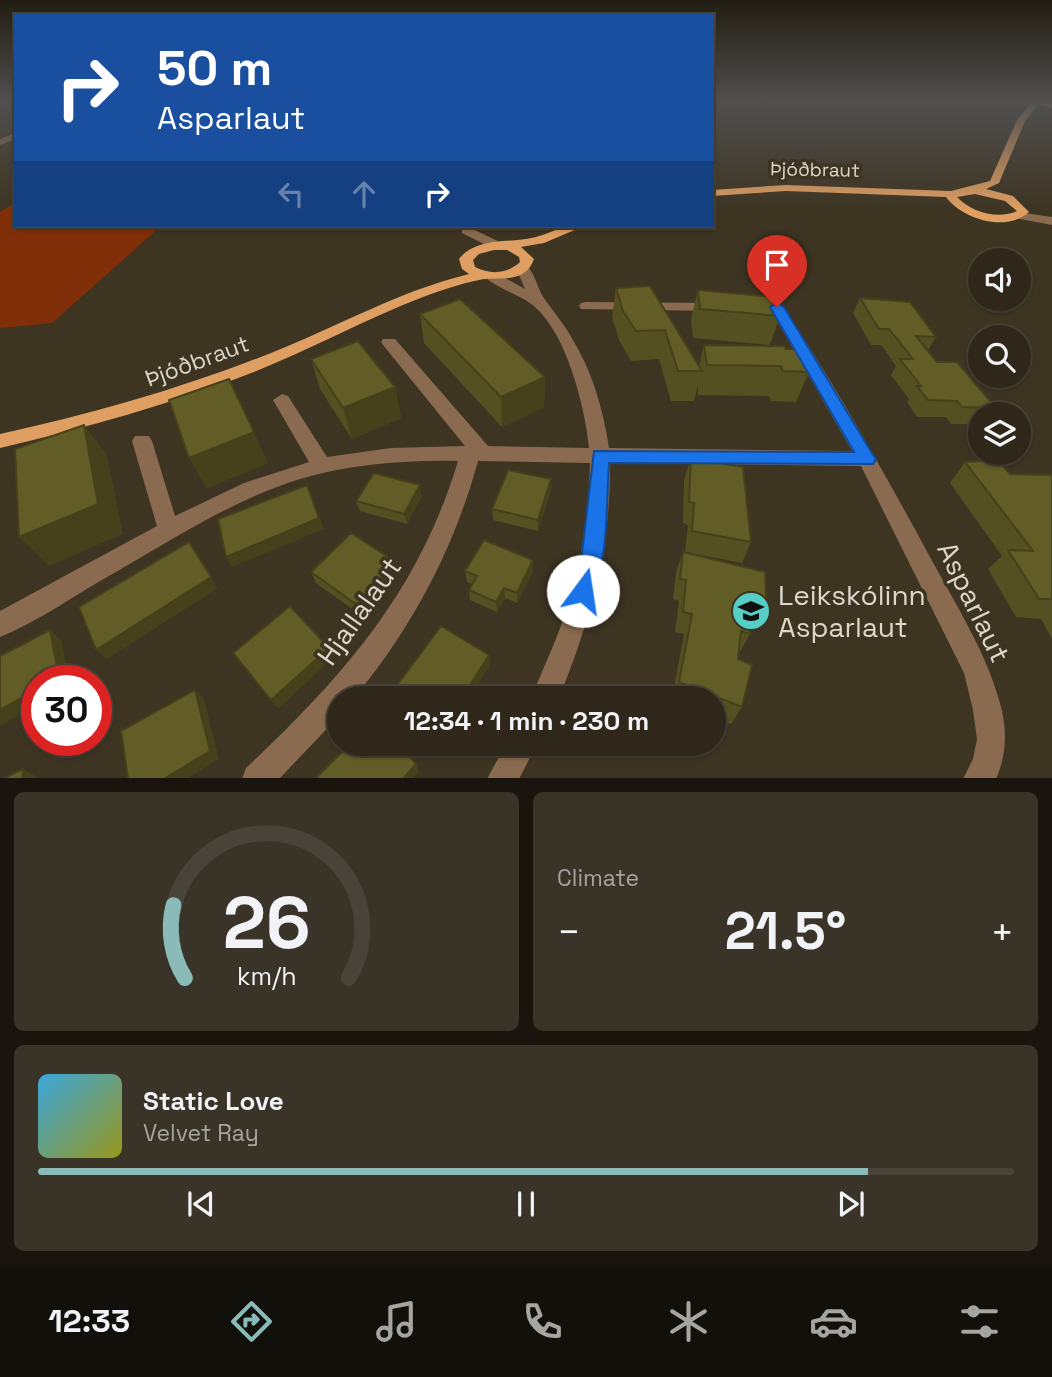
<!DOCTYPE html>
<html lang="en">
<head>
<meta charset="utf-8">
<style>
	:root { --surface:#2e271a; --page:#3a3327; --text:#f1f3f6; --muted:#a7a5a2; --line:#494439; --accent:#8bbbb9 }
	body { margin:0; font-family:"Space Grotesk",sans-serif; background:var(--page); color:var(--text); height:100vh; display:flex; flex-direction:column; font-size:26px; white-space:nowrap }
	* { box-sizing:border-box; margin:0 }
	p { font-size:23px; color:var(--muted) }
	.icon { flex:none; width:38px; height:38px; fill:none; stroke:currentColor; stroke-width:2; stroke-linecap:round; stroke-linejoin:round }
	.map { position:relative; height:778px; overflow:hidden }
	.details { display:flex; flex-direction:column; gap:14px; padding:14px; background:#19150e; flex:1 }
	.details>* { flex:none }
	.guide { position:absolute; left:14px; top:14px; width:700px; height:214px; border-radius:0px; box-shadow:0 2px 5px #0004,0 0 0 2px var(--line); background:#1a4fa0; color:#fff; overflow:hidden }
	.buttons { position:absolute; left:968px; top:248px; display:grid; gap:14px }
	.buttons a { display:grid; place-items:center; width:63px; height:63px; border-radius:50%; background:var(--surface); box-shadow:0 2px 5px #0004,0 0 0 2px var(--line); font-size:35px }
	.speed { position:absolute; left:21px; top:665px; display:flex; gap:14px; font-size:35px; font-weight:700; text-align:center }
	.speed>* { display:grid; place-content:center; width:91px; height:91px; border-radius:50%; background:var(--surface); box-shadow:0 2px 5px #0004,0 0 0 2px var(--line); line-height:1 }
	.speed .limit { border:10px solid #d22; background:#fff; color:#111 }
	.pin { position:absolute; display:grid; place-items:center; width:60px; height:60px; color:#fff; margin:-72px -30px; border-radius:50% 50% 50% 0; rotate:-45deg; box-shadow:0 0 7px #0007 }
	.pin .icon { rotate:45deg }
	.me { position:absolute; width:77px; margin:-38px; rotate:14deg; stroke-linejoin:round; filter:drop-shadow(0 0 5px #0008) }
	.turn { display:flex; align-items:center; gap:24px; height:147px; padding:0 28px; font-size:32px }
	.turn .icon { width:91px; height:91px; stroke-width:2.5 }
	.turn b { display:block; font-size:49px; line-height:60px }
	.lanes { display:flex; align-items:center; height:66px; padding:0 28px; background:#0003; justify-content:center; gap:35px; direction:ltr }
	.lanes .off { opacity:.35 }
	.big { font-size:52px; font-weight:700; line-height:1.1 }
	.details .card { flex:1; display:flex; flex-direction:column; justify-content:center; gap:10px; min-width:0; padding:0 24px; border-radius:10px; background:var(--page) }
	.details .dial { align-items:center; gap:0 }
	.dial svg { height:182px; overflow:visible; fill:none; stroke:var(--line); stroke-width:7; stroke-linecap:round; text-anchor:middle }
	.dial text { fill:var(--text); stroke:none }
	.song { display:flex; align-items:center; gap:21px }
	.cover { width:84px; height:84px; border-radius:10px; background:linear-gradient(135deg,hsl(200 70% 55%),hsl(60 70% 35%)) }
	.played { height:7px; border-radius:4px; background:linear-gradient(90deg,var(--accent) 85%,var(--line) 85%) }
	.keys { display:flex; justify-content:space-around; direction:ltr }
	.heat { display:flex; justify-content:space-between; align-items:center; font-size:38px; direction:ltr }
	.details .tiles { flex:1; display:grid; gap:14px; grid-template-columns:1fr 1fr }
	.card:last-child { grid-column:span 2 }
	.trip { position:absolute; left:327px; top:686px; width:399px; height:70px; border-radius:35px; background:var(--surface); box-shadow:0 2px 5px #0004,0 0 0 2px var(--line); font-weight:700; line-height:70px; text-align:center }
	.tabs { display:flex; height:112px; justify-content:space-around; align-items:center; background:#12100a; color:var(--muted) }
	.tabs .icon { width:49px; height:49px }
	.tabs .current { color:var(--accent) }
	.tabs b { font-size:32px; color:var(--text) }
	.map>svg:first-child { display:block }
	.green { fill:#812f08 }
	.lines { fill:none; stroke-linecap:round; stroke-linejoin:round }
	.minor { fill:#8a6b4f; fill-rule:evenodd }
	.major { fill:#df9e62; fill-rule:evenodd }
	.highway { fill:#f5b67f; fill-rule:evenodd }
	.wall { fill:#545021 }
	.shaded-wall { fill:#45411b }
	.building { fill:#625d26; stroke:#45411b; stroke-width:2 }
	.route { fill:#1a73e8; stroke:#114b97; stroke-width:2 }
	.labels { text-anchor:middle; stroke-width:7; stroke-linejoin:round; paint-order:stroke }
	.far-street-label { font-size:19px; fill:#ddd7cc; stroke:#3d3422 }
	.street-label { font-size:23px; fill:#ddd7cc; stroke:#3d3422 }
	.near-poi-label { font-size:28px; fill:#ddd7cc; stroke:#3d3422; text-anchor:start }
	.near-street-label { font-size:28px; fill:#ddd7cc; stroke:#3d3422 }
</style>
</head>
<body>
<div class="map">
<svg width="1052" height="779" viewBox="0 0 1052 779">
	<rect width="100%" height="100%" fill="#3d3422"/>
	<!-- green -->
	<path class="green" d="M 16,202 L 16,226 L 161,226 L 52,323 L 0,328 L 0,212 Z"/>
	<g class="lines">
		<!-- minor -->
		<path class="minor" d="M 16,133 L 16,139 L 0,145 L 0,139 Z
			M 1018,212 L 1052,217 L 1052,225 L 1014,218 L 1012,216 Z
			M 466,226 L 502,243 L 504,246 L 498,250 L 494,249 L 462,233 L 462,227 Z
			M 523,264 C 533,267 537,286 542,295 C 551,309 562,321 570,335 C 592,370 603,408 609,448 L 852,451 L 772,312 L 757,311 L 750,307 L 757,303 L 782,305 C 836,386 884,472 930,557 C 957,607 989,656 1002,711 C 1007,735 1006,756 996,779 L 963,779 L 973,759 L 977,739 L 973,710 L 964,673 L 861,466 L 610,463 C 611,546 590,622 559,698 L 531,698 C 541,673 553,648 562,623 C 580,570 589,518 590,463 L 478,461 C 454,549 412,628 354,698 L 340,698 L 340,715 L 279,779 L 242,779 L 246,768 C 343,677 419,591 458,461 C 405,460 351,464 300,479 C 229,501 166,544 102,580 C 69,599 35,623 0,637 L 0,611 L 157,526 L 132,441 L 135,436 L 149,436 L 152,441 L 175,516 L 244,483 L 309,462 L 273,400 L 282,394 L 288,396 L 327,457 L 391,448 L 465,446 L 383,345 L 381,342 L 383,339 L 395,339 L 488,446 L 589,448 C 585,407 567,335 535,307 C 521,294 498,290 484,276 L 486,273 L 496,273 L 525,289 L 516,268 Z
			M 586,302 L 715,303 L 722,307 L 715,311 L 581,309 L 579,306 L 581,303 Z
			M 506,744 L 537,744 L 519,779 L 487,779 Z"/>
		<!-- major -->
		<path class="major" d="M 1033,101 L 1041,101 L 1025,121 L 999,183 L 986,189 L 1013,196 L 1029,212 C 1006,233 962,219 946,197 L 786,191 L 712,196 L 712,190 L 786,185 L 951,191 L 990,181 L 1017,120 ZM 975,194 L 1005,201 L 1017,211 C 998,220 971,212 957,197 Z
			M 567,226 L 584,226 L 544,243 L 521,247 L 534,259 C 525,285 498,276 479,280 C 460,284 441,290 423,297 C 366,319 311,349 254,372 C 171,404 86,428 0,448 L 0,434 C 92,414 183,388 271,353 C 337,327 399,291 469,274 L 462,269 L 459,259 C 478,236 510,244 536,237 C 547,234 557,229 567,226 ZM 494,250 L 507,250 L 519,257 L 520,262 C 507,274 491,275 475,267 L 473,260 L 479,254 Z"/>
		<!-- highway -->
		<path class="highway" d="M 1034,101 L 1052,102 L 1052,108 L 1036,103 Z"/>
	</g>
	<!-- wall -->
	<path class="wall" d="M 650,286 L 699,366 L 704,345 L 786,349 L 809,372 L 796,402 L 771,401 L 769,396 L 698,395 L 698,386 L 694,401 L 671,401 L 659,359 L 631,361 L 619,340 L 612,317 L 616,288 Z
		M 698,290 L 780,316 L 770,345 L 693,338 L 691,319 Z
		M 860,298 L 936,337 L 928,350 L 937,362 L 996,408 L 991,415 L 980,415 L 980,424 L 951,424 L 946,417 L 917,417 L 907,402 L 909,399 L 891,375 L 896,366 L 881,345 L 871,345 L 853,313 Z
		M 420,314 L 545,377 L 544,407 L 502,427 L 424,343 Z
		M 311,359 L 395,387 L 401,418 L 352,439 L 320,389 Z
		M 691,458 L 751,542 L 742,563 L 685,552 L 688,525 L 683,523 L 684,480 Z
		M 965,462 L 1010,474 L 1052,475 L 1052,639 L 1041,619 L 1016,617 L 988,569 L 1002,556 L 950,483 Z
		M 551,479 L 551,490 L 538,531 L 493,520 L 492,509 Z
		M 422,496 L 407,524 L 360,511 L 356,501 Z
		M 683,552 L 766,599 L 755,619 L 750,618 L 750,634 L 739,653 L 738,659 L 742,707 L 731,724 L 714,717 L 714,698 L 672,698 L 684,634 L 675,632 L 679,601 L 673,599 L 676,572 Z
		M 465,571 L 533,571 L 517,603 L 505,598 L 497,612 L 470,600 L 469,590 L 472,584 L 467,582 Z
		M 311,572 L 399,572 L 361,615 L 316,583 Z
		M 489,655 L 490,665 L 469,698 L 408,698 L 402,694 L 398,684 Z"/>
	<!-- shaded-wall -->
	<path class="shaded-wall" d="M 545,377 L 544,407 L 502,427 L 501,397 Z
		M 395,387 L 401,418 L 352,439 L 343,408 Z
		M 84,425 L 107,455 L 123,534 L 49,566 L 19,537 Z
		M 254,432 L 268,463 L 207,489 L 189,458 Z
		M 551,479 L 551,490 L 538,531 L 538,520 Z
		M 307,485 L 324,529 L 232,567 L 226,557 Z
		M 420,485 L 422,496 L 407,524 L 404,514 Z
		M 189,542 L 218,588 L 107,659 L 96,650 Z
		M 533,560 L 533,571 L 517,603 L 517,593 Z
		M 396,562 L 399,572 L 361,615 L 357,605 Z
		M 504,588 L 505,598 L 497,612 L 496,602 Z
		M 50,630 L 61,640 L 70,681 L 51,681 Z
		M 329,648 L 334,657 L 278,709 L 271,700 Z
		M 489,655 L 490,665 L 469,698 L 462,698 Z
		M 37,689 L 37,705 L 0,726 L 0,710 Z
		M 195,690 L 204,699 L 219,759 L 187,779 L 164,779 Z
		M 416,764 L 419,772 L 413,779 L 403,779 Z
		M 23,769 L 37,777 L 37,779 L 22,779 Z"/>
	<!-- building -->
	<path class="building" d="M 650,286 L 702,371 L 678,371 L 665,330 L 636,331 L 623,311 L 616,288 Z
		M 698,290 L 776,297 L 780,316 L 700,309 Z
		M 860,298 L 910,302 L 936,337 L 916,336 L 937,362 L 957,362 L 996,408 L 962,407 L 957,401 L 928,400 L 917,386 L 921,386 L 900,359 L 913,359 L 889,329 L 879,329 Z
		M 460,299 L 545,377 L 501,397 L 420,314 Z
		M 358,341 L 395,387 L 343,408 L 311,359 Z
		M 704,345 L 784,346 L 786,349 L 798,349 L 809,372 L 783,371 L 781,366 L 707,365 Z
		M 229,379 L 254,432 L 189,458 L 169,400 Z
		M 84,425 L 98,504 L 19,537 L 15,449 Z
		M 691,458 L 743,467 L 751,542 L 692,531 L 694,503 L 689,502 Z
		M 998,460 L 1010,474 L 1052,475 L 1052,599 L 1039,599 L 1008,550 L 1033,551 L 965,462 Z
		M 508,470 L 551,479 L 538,520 L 492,509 Z
		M 374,473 L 420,485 L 404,514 L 356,501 Z
		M 307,485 L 319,518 L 226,557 L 218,519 Z
		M 351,533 L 396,562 L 357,605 L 311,572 Z
		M 484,540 L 533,560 L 517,593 L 504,588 L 496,602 L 469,590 L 477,576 L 465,571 Z
		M 189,542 L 211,577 L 96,650 L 79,607 Z
		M 683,552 L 765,572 L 766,599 L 750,595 L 750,634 L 741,631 L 738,659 L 752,665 L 742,707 L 679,682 L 692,614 L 683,612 L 686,580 L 680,579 Z
		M 290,606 L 329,648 L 271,700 L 233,653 Z
		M 441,626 L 489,655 L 462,698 L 418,698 L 398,684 Z
		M 50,630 L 59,677 L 51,681 L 37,681 L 37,689 L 0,710 L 0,656 Z
		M 195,690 L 210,751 L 164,779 L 128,779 L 121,731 Z
		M 350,744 L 399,744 L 416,764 L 403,779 L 315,779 Z
		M 23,769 L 22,779 L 2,779 Z"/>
	<!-- sky -->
	<linearGradient id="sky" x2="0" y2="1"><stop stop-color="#221d13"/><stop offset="0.48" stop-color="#51504f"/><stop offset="1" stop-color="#51504f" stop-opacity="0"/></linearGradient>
	<rect width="1052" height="210" fill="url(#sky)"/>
	<!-- route -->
	<path class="route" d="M 777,303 L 784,307 L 873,455 L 876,459 L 873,464 L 609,463 C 606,507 609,558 591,598 L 583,601 L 576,598 L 572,591 L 582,553 L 594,451 L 854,452 L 770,307 Z"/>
	<!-- icons -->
	<defs>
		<symbol id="school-disc" viewBox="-11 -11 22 22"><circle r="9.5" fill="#55cec5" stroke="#3d3422"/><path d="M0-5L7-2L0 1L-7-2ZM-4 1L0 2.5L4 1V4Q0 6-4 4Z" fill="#111"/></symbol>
	</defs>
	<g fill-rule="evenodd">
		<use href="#school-disc" x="729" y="589" width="44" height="44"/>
	</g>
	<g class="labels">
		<!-- far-street labels -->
		<g class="far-street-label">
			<text transform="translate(815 169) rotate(1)" y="7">Þjóðbraut</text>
		</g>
		<!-- street labels -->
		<g class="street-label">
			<text transform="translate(197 361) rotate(-20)" y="8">Þjóðbraut</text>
		</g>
		<!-- near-poi labels -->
		<g class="near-poi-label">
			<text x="778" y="605">Leikskólinn<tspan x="778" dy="32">Asparlaut</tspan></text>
		</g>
		<!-- near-street labels -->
		<g class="near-street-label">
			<text transform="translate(974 602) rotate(64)" y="10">Asparlaut</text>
			<text transform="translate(359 611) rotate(-55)" y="10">Hjallalaut</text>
		</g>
	</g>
</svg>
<div class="buttons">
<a><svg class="icon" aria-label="sound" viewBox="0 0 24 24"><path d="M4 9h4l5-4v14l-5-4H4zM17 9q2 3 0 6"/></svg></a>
<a><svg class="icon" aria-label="search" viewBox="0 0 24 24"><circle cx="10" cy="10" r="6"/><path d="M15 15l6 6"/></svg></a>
<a><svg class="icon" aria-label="layers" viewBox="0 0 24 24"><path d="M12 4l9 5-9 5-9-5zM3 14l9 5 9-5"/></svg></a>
</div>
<div class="speed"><div class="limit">30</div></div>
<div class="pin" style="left:777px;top:307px;background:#d93025"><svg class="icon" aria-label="arrive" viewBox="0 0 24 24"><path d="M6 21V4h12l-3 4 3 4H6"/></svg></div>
<svg class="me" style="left:583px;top:591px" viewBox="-20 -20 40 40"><circle r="19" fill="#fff"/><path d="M0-13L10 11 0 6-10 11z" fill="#1a73e8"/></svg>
<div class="trip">12:34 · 1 min · 230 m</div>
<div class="guide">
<div class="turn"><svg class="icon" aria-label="right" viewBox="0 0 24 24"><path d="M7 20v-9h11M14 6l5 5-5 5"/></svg><div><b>50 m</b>Asparlaut</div></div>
<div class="lanes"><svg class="icon off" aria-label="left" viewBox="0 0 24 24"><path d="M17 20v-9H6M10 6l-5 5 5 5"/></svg><svg class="icon off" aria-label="ahead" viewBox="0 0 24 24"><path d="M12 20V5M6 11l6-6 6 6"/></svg><svg class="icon" aria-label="right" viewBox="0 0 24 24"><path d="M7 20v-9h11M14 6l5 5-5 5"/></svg></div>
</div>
</div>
<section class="details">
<div class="tiles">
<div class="card dial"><svg viewBox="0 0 100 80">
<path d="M14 69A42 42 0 1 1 86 69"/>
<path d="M14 69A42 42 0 0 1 9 37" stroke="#8bbbb9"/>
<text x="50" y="56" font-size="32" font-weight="700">26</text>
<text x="50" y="72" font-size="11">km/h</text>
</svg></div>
<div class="card"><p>Climate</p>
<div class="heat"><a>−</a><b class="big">21.5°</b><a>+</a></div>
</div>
<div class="card">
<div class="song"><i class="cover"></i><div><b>Static Love</b><p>Velvet Ray</p></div></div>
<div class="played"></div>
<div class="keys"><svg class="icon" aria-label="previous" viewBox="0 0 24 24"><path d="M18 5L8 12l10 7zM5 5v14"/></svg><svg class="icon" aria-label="pause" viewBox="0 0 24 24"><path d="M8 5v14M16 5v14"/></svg><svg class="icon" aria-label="next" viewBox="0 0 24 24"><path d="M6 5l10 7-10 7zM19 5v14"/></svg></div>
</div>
</div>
</section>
<nav class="tabs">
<b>12:33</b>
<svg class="icon current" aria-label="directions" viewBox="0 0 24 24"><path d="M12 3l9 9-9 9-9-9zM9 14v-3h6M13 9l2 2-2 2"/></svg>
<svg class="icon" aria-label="music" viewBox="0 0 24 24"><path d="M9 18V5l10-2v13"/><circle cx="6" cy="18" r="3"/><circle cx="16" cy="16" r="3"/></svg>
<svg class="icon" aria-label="phone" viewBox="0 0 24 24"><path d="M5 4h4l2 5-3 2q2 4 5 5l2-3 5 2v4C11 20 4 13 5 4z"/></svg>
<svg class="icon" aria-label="climate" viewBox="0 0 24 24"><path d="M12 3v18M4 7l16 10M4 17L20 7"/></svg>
<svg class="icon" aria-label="car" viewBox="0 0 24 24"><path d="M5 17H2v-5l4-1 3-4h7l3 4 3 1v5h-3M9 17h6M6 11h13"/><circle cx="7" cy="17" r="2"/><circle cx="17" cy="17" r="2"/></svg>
<svg class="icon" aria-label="filters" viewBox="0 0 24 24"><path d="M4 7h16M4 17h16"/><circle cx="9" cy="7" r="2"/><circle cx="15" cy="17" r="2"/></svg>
</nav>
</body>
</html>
